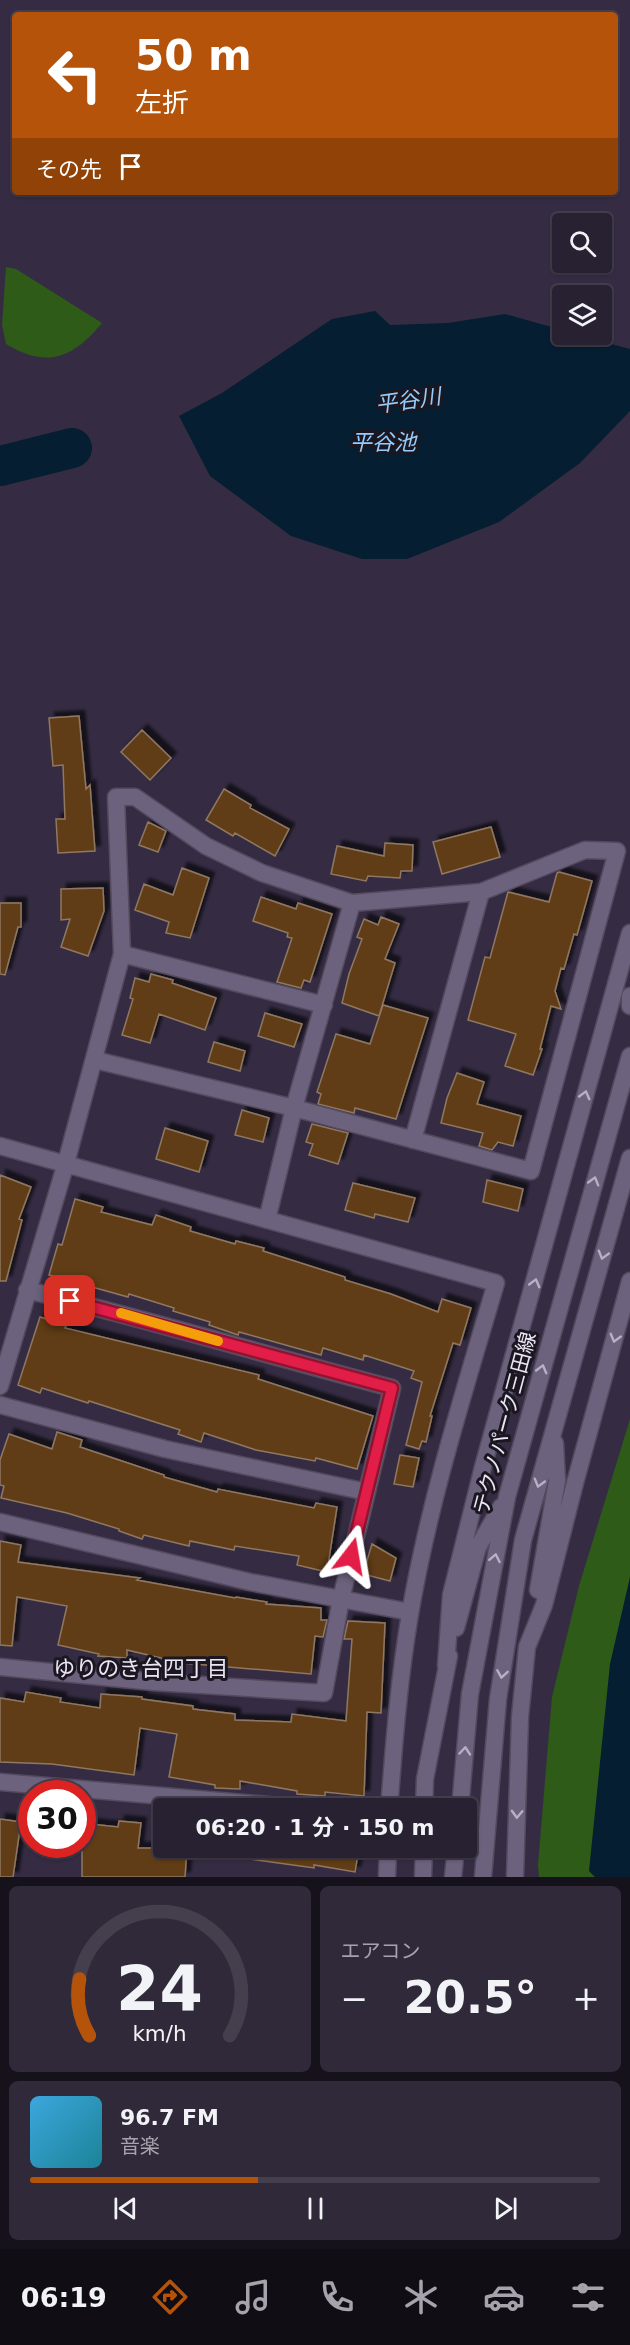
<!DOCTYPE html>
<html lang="ja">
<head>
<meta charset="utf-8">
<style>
	:root { --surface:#282132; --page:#30293a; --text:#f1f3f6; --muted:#a5a3ac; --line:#443e4d; --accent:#b45309 }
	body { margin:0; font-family:"DejaVu Sans","Noto Sans JP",sans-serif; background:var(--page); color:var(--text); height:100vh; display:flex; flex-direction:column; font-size:22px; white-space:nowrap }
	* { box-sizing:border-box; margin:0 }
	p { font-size:20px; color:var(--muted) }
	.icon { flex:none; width:33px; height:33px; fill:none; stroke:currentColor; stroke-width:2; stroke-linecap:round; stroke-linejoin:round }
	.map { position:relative; height:1877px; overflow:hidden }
	.drawer { display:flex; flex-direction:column; gap:9px; padding:9px; background:#16121c; flex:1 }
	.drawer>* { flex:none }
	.top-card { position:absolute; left:12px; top:12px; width:606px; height:183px; border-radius:6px; box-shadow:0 2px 4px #0004,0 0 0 2px var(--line); background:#b45309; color:#fff; overflow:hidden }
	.controls { position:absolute; left:552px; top:213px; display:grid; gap:12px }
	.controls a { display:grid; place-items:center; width:60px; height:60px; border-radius:6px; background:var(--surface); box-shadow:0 2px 4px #0004,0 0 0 2px var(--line); font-size:30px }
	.speed { position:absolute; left:18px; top:1780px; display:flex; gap:12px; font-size:30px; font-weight:700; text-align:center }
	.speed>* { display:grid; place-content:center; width:78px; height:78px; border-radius:50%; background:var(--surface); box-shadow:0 2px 4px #0004,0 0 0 2px var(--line); line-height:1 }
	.speed .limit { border:9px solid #d22; background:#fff; color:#111 }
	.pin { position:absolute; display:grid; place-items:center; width:51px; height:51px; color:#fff; margin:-26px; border-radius:12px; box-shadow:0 3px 9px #0006 }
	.me { position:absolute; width:66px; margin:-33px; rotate:14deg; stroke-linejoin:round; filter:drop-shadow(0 0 4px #0008) }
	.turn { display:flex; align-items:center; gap:21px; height:126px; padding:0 24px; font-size:27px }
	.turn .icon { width:78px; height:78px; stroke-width:2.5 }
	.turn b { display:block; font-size:42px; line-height:51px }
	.then { display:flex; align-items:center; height:57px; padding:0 24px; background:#0003; gap:12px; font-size:22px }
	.big { font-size:45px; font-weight:700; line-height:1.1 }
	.drawer .widget { flex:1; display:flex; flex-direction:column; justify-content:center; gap:9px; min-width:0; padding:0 21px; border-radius:9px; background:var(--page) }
	.drawer .dial { align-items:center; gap:0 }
	.dial svg { height:156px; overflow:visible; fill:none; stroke:var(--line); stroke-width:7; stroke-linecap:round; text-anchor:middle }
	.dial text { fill:var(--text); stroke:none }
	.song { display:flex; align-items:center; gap:18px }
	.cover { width:72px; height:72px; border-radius:9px; background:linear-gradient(135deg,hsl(200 70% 55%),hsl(190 70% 35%)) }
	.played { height:6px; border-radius:3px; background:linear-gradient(90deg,var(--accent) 40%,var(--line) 40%) }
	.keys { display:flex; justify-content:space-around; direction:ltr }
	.heat { display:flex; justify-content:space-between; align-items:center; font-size:33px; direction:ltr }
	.drawer .tiles { flex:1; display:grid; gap:9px; grid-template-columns:1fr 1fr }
	.widget:last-child { grid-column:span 2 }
	.trip { position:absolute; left:153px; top:1798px; width:324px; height:60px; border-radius:6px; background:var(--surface); box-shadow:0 2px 4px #0004,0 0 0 2px var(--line); font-weight:700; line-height:60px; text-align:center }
	.tab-bar { display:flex; height:96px; justify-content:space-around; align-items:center; background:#100d14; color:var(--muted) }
	.tab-bar .icon { width:42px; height:42px }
	.tab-bar .current { color:var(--accent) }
	.tab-bar b { font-size:27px; color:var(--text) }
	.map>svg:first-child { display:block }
	.green { fill:#2e5b18 }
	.water { fill:#051e31 }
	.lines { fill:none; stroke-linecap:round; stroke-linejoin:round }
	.river { stroke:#051e31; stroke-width:40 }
	.building { fill:#603e16; stroke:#8f7862; stroke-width:1.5; filter:url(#shadow) }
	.minor-casing { stroke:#534a5e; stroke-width:19 }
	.secondary-casing { stroke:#534a5e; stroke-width:19 }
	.minor { stroke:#6c627d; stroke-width:16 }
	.secondary { stroke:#6c627d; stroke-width:16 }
	.oneway { stroke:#b8b1c5 }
	.route-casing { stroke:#92132f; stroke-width:15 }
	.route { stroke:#e11d48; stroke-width:10 }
	.slow { stroke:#f59e0b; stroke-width:10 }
	.labels { text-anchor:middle; stroke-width:6; stroke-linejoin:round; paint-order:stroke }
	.street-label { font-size:21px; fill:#ebe5f5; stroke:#1b1721 }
	.water-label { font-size:22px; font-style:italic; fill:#93cbfc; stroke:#1b1721 }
	.neighbourhood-label { font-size:22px; fill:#ebe5f5; stroke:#1b1721 }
</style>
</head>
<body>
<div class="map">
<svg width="630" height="1877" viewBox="0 0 630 1877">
	<defs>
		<filter id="shadow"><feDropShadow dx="5.5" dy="-5.5" stdDeviation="1.5" flood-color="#0009"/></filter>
	</defs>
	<rect width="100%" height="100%" fill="#352c43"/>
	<!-- green -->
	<path class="green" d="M 6,267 L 16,269 L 102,323 C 73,358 47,369 6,344 L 2,325 Z
		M 630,1419 L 630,1877 L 539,1877 L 538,1865 L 552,1697 L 579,1586 Z"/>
	<!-- water -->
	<path class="water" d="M 375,311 L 390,325 L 448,323 L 505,314 L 562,330 L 562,334 L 577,335 L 630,349 L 630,411 L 580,463 L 499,522 L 407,559 L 362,559 L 291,536 L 210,476 L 179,416 L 222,393 L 332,319 Z
		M 630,1577 L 630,1877 L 595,1877 L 589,1871 L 610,1664 Z"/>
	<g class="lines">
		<!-- river -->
		<path class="river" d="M 0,466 L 72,448"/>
	</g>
	<!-- building -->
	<path class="building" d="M 79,716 L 86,789 L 90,785 L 95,851 L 58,853 L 56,819 L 65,819 L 63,765 L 53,766 L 49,718 Z
		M 142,730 L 171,758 L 150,780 L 121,752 Z
		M 224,789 L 251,805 L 250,808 L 289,829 L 275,856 L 235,833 L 233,836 L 206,820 Z
		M 148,822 L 166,831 L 158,852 L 139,845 Z
		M 491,827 L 500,857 L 442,874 L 433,842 Z
		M 385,843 L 413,845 L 412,871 L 401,871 L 400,878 L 368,876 L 366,881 L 331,874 L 337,846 L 384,856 Z
		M 182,868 L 209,878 L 190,938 L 166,933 L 169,922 L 135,910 L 144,884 L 173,895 Z
		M 559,872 L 592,881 L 577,935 L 574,934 L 564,969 L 561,968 L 555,991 L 561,1009 L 551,1006 L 540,1049 L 542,1049 L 533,1075 L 505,1066 L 516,1034 L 468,1020 L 485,957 L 490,958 L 508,892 L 549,902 L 557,873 Z
		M 103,888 L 104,911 L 88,956 L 61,947 L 70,919 L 61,920 L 61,889 Z
		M 261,897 L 296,909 L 298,903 L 332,914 L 310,982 L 304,980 L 301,988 L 277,982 L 292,938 L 287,937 L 288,933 L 253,921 Z
		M 0,903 L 21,903 L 21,927 L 18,927 L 5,975 L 0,974 Z
		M 381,917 L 399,924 L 385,959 L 395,963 L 379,1016 L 342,1003 L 349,974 L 362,939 L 357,937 L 364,919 L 378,925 Z
		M 151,974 L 173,980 L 172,983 L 216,998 L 205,1030 L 159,1014 L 150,1043 L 122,1035 L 133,999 L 130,998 L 135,978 L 149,982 Z
		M 383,1005 L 428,1018 L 396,1119 L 355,1108 L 354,1113 L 318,1104 L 321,1094 L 317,1092 L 336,1034 L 370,1044 Z
		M 265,1013 L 302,1024 L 294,1047 L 258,1036 Z
		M 214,1042 L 245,1051 L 240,1071 L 208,1062 Z
		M 457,1073 L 484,1082 L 477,1104 L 521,1116 L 513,1146 L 498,1142 L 492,1150 L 479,1146 L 483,1133 L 441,1123 L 447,1098 Z
		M 242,1110 L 269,1118 L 263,1142 L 235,1135 Z
		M 312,1124 L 348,1133 L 338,1164 L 309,1155 L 313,1144 L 306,1142 Z
		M 165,1128 L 208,1141 L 199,1172 L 156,1159 Z
		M 0,1175 L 31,1187 L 19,1219 L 22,1220 L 6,1281 L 0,1281 Z
		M 487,1180 L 523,1189 L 518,1211 L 483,1202 Z
		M 353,1183 L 415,1198 L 408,1222 L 375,1214 L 374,1218 L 345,1210 Z
		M 75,1199 L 103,1207 L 101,1212 L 152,1225 L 156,1215 L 191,1227 L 190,1231 L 235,1244 L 236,1241 L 264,1248 L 263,1251 L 345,1277 L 345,1280 L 391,1294 L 438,1312 L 442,1299 L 471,1308 L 460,1345 L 453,1343 L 430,1416 L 432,1416 L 426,1442 L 422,1441 L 419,1449 L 406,1445 L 422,1382 L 411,1378 L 414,1371 L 364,1355 L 363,1360 L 323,1348 L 321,1355 L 239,1332 L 238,1335 L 209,1325 L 210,1322 L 173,1311 L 174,1308 L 129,1294 L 128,1297 L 49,1275 L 58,1244 L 62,1245 Z
		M 40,1317 L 66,1325 L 65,1328 L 259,1375 L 258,1379 L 373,1416 L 357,1469 L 316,1458 L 315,1461 L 256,1450 L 204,1433 L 201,1442 L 178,1434 L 180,1430 L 89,1401 L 88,1403 L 42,1388 L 40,1393 L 18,1385 Z
		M 57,1432 L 82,1440 L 80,1447 L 164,1475 L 164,1477 L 217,1492 L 218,1489 L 314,1508 L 316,1503 L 337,1507 L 327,1572 L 297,1565 L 299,1556 L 235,1546 L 234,1550 L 190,1541 L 189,1546 L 144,1535 L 142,1539 L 119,1531 L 119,1529 L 67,1513 L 1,1498 L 4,1486 L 0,1485 L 0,1460 L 9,1434 L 52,1449 Z
		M 400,1455 L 419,1458 L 413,1487 L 394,1484 Z
		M 0,1541 L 21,1545 L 18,1562 L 140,1578 L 137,1580 L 235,1598 L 236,1597 L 267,1602 L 266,1604 L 321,1608 L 321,1620 L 327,1620 L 323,1637 L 315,1636 L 311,1674 L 182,1663 L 127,1650 L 127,1658 L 98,1656 L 99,1654 L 58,1645 L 67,1606 L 17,1597 L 12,1646 L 0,1645 Z
		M 372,1544 L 396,1558 L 390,1581 L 363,1574 Z
		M 348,1621 L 385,1623 L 381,1713 L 367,1712 L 364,1796 L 325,1792 L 325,1796 L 297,1794 L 297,1791 L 240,1781 L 240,1789 L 215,1788 L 215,1785 L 169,1777 L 177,1734 L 140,1728 L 134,1775 L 52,1764 L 0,1762 L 0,1698 L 24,1702 L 26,1692 L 61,1698 L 60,1702 L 100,1708 L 101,1694 L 142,1697 L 142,1699 L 193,1706 L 193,1709 L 235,1714 L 235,1720 L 291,1722 L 292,1714 L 346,1721 L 352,1639 L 344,1639 Z
		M 0,1819 L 21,1822 L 13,1877 L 0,1877 Z
		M 119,1821 L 141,1823 L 138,1848 L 187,1848 L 185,1877 L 82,1877 L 82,1823 L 118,1827 Z
		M 251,1848 L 359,1848 L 355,1872 L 314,1865 L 314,1868 L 250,1859 Z"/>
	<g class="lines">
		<defs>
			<path id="minor" d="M 122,954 L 324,1005
				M 95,1060 L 294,1108 L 352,903
				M 413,1140 L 481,892
				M 0,1146 L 496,1283 C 464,1392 429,1502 410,1614 C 399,1679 394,1744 389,1809
				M 0,1386 L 66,1163 L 122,954 L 116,797 L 135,797 L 206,846 L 262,873 L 352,903 L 481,892 L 585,850 L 617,851 L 531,1171 L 294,1108 L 267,1220
				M 0,1405 L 165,1449 L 367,1492
				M 0,1522 L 250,1582 L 410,1612
				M 0,1667 L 154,1682 L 324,1693 L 341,1599 L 392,1388 C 270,1356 149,1320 27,1290
				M 0,1782 L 315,1809
				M 387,1877 L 388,1848"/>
			<path id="secondary" d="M 630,996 L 630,1006
				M 538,1590 L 557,1481 L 555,1443
				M 456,1628 L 478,1547 L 501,1507
				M 446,1666 L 451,1595 L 483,1467 L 630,933
				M 424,1809 L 425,1779 L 449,1656
				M 460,1809 L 470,1694 L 507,1497 L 630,1056
				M 423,1877 L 424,1848
				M 453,1877 L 456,1848
				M 483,1877 L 498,1699 L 523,1540 L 630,1158
				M 515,1877 L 520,1717 L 527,1647 L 544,1605 L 575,1483 L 630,1281"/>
		</defs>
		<!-- minor casing -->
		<use href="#minor" class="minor-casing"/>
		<!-- secondary casing -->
		<use href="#secondary" class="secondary-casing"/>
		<!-- minor -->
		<use href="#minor" class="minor"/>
		<!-- secondary -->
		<use href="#secondary" class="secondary"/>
	</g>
	<!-- one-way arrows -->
	<defs><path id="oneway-chevron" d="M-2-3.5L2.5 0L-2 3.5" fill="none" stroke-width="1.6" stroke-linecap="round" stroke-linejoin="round" transform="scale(1.5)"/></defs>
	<g class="oneway">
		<use href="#oneway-chevron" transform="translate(585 1095) rotate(-75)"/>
		<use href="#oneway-chevron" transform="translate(594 1181) rotate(-74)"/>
		<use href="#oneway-chevron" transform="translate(603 1255) rotate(106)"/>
		<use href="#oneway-chevron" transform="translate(535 1283) rotate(-75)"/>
		<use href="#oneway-chevron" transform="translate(615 1338) rotate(105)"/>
		<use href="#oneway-chevron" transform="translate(542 1369) rotate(-75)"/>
		<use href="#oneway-chevron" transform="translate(539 1483) rotate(106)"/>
		<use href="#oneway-chevron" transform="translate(495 1558) rotate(-79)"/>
		<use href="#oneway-chevron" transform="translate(502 1674) rotate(99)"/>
		<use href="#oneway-chevron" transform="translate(465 1751) rotate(-85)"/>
		<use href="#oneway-chevron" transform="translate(517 1814) rotate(92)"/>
	</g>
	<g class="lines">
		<defs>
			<path id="route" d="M 70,1301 L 392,1388 L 351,1556"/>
		</defs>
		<!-- route casing -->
		<use href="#route" class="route-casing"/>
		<!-- route -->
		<use href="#route" class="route"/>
		<!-- slow -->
		<path class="slow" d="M 121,1313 L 218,1341"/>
	</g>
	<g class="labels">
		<!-- street labels -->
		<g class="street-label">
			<text transform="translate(505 1423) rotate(-75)" y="7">テクノパーク三田線</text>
		</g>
		<!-- water labels -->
		<g class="water-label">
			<text transform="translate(408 400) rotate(-8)" y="8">平谷川</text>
			<text x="383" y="450">平谷池</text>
		</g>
		<!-- neighbourhood labels -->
		<g class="neighbourhood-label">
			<text x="141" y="1676">ゆりのき台四丁目</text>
		</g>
	</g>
</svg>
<div class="controls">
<a><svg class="icon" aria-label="search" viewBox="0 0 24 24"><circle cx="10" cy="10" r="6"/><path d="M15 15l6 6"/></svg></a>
<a><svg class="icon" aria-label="layers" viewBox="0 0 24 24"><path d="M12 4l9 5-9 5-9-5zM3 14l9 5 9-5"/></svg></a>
</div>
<div class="speed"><div class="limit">30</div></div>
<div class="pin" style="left:70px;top:1301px;background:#d93025"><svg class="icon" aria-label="arrive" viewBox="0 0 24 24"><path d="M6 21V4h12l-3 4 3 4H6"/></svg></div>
<svg class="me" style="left:351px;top:1556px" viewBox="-20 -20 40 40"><path d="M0-17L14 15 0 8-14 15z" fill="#e11d48" stroke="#fff" stroke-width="4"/></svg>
<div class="trip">06:20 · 1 分 · 150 m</div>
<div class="top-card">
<div class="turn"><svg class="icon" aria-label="left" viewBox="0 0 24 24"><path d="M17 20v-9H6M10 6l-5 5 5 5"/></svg><div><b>50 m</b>左折</div></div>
<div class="then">その先<svg class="icon" aria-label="arrive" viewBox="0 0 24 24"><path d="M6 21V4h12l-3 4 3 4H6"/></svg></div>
</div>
</div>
<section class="drawer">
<div class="tiles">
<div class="widget dial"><svg viewBox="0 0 100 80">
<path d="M14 69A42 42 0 1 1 86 69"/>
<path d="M14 69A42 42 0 0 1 9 40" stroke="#b45309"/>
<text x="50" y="56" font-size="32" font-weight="700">24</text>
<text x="50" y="72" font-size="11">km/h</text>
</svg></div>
<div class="widget"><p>エアコン</p>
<div class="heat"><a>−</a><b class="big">20.5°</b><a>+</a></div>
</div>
<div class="widget">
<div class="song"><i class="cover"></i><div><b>96.7 FM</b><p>音楽</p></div></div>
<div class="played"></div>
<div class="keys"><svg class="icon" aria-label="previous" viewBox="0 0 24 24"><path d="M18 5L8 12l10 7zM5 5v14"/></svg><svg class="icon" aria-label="pause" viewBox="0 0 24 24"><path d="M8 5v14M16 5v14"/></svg><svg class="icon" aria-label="next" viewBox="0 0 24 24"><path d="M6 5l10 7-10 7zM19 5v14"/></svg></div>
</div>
</div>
</section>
<nav class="tab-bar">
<b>06:19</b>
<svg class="icon current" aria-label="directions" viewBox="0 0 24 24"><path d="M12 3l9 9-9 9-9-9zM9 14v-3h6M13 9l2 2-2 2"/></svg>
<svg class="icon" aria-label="music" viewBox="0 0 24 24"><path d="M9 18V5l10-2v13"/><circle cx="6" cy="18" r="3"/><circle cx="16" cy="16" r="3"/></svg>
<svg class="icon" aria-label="phone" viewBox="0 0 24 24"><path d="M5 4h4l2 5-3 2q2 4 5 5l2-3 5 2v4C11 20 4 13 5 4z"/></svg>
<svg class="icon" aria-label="climate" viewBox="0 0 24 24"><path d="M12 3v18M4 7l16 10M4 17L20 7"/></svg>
<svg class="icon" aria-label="car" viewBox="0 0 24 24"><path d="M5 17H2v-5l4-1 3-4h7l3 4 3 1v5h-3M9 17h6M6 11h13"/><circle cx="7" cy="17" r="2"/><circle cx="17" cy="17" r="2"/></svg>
<svg class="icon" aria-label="filters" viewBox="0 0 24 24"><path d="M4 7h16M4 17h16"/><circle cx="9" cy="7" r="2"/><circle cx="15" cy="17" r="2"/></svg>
</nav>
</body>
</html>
